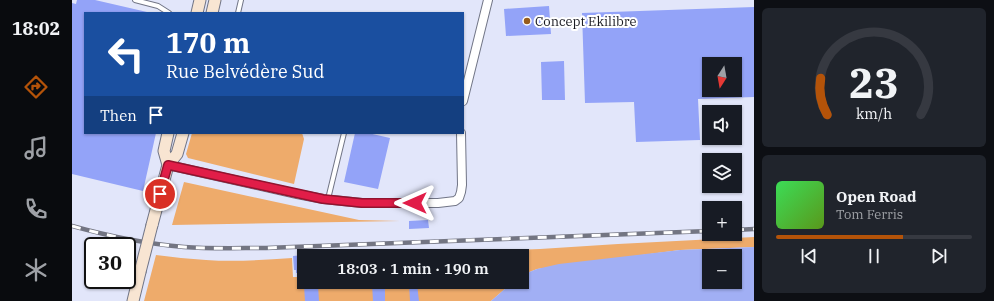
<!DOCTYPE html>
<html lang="en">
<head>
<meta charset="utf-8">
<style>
	:root { --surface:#171b24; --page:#20242c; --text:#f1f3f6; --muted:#9ea1a6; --line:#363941; --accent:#b45309 }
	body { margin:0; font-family:"IBM Plex Serif",serif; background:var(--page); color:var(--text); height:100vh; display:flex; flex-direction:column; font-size:15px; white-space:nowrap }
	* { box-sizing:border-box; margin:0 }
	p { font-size:13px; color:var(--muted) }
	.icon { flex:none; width:22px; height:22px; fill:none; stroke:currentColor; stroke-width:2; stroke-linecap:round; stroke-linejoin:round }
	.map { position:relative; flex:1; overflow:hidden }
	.sheet { display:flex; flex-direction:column; gap:8px; padding:8px; background:#0d0f14; width:240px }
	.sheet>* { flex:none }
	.guide { position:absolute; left:12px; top:12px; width:380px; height:122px; border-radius:0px; box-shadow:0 1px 3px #0004; background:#1a4fa0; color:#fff; overflow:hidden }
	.needle { width:26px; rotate:191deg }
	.controls { position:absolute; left:630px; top:57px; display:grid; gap:8px }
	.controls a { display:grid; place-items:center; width:40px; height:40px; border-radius:0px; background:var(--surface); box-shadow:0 1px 3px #0004; font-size:20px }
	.speed { position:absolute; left:12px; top:237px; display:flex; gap:8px; font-size:20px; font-weight:700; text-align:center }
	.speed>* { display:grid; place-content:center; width:52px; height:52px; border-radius:50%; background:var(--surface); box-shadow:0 1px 3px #0004; line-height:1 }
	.speed .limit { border:2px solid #111; border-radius:6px; background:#fff; color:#111 }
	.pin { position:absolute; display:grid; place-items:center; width:34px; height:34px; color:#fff; margin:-17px; border:2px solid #fff; border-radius:50%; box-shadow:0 1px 4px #0007 }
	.me { position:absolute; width:44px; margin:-22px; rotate:270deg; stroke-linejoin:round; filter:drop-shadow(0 0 3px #0008) }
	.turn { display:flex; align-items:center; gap:14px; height:84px; padding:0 16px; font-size:18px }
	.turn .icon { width:52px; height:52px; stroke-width:2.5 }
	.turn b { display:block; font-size:28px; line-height:34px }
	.then { display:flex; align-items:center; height:38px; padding:0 16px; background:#0003; gap:8px; font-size:15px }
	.sheet .card { flex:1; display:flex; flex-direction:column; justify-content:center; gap:6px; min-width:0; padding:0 14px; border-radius:6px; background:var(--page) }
	.sheet .dial { align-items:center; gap:0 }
	.dial svg { height:104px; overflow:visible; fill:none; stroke:var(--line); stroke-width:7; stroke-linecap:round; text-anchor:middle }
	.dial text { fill:var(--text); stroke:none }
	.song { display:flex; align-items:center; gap:12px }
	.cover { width:48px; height:48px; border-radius:6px; background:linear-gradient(135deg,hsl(130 70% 55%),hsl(90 70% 35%)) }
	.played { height:4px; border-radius:2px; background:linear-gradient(90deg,var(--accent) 65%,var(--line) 65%) }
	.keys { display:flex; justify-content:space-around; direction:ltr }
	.trip { position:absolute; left:225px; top:249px; width:232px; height:40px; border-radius:0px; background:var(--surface); box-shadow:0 1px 3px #0004; font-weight:600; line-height:40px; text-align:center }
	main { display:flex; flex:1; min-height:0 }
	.tab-bar { display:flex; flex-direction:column; width:72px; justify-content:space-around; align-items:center; background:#090b0e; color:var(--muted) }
	.tab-bar .icon { width:28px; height:28px }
	.tab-bar .on { color:var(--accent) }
	.tab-bar b { font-size:18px; color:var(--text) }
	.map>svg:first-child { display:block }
	.green { fill:#eeab6b }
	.water { fill:#a1aff4; fill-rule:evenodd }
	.building { fill:#93a3f8; fill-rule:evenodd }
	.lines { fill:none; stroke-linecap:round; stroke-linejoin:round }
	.lane-casing { stroke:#717586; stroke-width:6 }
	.street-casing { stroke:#717586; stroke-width:10 }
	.secondary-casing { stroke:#717586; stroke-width:13 }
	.lane { stroke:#fff; stroke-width:4 }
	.street { stroke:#fff; stroke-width:8 }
	.secondary { stroke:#f8e5d2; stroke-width:11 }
	.rail-casing { stroke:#737582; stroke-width:4.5 }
	.rail { stroke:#fff; stroke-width:3; stroke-dasharray:9; stroke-linecap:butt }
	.secondary-bridge-casing { stroke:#717586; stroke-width:13; stroke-linecap:butt }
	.secondary-bridge { stroke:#f8e5d2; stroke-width:11 }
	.route-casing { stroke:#92132f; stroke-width:10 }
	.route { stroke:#e11d48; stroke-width:7 }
	.poi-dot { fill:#975c1b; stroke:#fff; stroke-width:1.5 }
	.labels { text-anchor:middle; stroke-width:4; stroke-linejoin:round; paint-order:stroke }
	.poi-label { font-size:13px; fill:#181920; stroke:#fff; text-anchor:start }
</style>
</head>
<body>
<main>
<nav class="tab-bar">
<b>18:02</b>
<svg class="icon on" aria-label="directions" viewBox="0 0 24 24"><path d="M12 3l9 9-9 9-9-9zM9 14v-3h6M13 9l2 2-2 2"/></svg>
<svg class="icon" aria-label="music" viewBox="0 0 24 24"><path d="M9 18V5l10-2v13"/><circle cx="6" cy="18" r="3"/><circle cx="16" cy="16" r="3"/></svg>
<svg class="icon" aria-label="phone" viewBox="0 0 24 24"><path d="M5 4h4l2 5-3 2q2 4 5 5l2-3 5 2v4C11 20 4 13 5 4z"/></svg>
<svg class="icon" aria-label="climate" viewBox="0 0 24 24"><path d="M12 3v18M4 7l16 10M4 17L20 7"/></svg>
</nav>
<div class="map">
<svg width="682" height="301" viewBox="0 0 682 301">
	<rect width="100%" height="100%" fill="#e2e6fa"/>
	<!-- green -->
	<path class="green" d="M 120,133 L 230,133 L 232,139 L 222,184 L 116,158 L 114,154 Z
		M 112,182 L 287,220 L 328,221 L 100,225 Z
		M 682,237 L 682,247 L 608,250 L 465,269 L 450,275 L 450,256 L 375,256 L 374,253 L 468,249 L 546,244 Z
		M 84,255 C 101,257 117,259 134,260 C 162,262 191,260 220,258 L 221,277 L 232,277 L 232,282 L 441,282 L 419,301 L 72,301 Z"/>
	<!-- water -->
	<path class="water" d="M 682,247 L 682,301 L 419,301 L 441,282 L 450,282 L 450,275 L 465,269 L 487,264 L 608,250 ZM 637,256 L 663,256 L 663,282 L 637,282 Z"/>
	<!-- building -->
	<path class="building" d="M 5,0 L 23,0 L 75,12 L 13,13 L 13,133 L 84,133 L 71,191 L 0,174 L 0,3 L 4,4 Z
		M 477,6 L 479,34 L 434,36 L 432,9 Z
		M 682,7 L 682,97 L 626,99 L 628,140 L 564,142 L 562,102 L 513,103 L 510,13 ZM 637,64 L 663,64 L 663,90 L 637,90 Z
		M 492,61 L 493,100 L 470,100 L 469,62 Z
		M 283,133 L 296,133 L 318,138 L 306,189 L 272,182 Z
		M 356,220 L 357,228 L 337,229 L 337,221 Z
		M 360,250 L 361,256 L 243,256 L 243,255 L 260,254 L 260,253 L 275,252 L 275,254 Z
		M 232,255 L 232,273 L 224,273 L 224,270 L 222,270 L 221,256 Z
		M 388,282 L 406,282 L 406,286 L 388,286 Z
		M 300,284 L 313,284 L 313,301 L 301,301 Z
		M 337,284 L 345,284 L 347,301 L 338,301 Z
		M 246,285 L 247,301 L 233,301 L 232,286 Z"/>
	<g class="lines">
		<defs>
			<path id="lane" d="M 63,0 L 86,6 L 97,13
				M 166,13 L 169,0
				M 256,199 L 272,133"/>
			<path id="street" d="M 391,101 L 416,0
				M 96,165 L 225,194 L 251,199 L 290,203 L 366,203 L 383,201 L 387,198 L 389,192 L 390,185 L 389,133"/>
			<path id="secondary" d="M 125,13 L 128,0
				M 140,13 L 143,0
				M 96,133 L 92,151 L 96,165
				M 80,225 L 96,165 L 105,154 L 111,133
				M 61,301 L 68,272"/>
		</defs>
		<!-- lane casing -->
		<use href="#lane" class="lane-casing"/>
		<!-- street casing -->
		<use href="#street" class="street-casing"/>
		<!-- secondary casing -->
		<use href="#secondary" class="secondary-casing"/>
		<!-- lane -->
		<use href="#lane" class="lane"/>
		<!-- street -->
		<use href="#street" class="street"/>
		<!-- secondary -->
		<use href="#secondary" class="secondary"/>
		<defs>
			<path id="rail" d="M 0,226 C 36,236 74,244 112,247 C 139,249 167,248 194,248 L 637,231
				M 663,230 L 682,229"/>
		</defs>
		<!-- rail casing -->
		<use href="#rail" class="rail-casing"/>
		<!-- rail -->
		<use href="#rail" class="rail"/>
		<defs>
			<path id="secondary-bridge" d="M 68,272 L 80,225"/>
		</defs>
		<!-- secondary-bridge casing -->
		<use href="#secondary-bridge" class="secondary-bridge-casing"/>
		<!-- secondary-bridge -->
		<use href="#secondary-bridge" class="secondary-bridge"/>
	</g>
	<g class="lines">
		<defs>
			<path id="route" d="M 88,194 L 96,165 L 251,199 L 290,203 L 343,203"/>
		</defs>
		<!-- route casing -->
		<use href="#route" class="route-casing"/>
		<!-- route -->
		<use href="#route" class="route"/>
	</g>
	<!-- markers -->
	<circle class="poi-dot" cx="455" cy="21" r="4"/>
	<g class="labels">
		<!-- poi labels -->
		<g class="poi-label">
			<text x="463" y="26">Concept Ekilibre</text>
		</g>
	</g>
</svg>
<div class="controls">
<a><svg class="needle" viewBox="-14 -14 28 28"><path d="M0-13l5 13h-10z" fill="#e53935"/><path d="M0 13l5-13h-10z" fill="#9ea1a6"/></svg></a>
<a><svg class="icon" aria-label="sound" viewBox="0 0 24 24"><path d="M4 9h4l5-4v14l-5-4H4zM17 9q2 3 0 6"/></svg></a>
<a><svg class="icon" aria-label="layers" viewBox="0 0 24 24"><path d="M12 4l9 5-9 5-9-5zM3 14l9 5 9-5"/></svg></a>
<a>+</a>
<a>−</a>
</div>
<div class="speed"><div class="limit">30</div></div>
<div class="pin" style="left:88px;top:194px;background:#d93025"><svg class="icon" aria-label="arrive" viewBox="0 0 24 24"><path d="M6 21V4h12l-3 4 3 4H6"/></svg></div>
<svg class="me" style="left:343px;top:203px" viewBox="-20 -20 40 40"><path d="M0-17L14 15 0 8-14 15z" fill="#e11d48" stroke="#fff" stroke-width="4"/></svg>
<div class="trip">18:03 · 1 min · 190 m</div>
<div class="guide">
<div class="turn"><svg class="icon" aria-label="left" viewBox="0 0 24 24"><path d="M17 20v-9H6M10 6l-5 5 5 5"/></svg><div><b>170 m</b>Rue Belvédère Sud</div></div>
<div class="then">Then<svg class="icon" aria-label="arrive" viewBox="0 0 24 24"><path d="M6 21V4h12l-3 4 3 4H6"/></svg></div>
</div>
</div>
<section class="sheet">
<div class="card dial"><svg viewBox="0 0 100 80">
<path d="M14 69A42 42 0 1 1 86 69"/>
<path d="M14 69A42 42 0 0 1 9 41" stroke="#b45309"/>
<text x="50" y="56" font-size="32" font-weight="700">23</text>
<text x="50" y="72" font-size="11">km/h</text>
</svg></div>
<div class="card">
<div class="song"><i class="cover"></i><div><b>Open Road</b><p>Tom Ferris</p></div></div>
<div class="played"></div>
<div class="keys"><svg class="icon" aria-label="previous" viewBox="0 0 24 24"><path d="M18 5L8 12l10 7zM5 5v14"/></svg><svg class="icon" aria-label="pause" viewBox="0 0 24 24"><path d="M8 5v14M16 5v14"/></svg><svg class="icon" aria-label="next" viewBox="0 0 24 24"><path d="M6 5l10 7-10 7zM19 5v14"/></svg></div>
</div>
</section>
</main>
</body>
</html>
